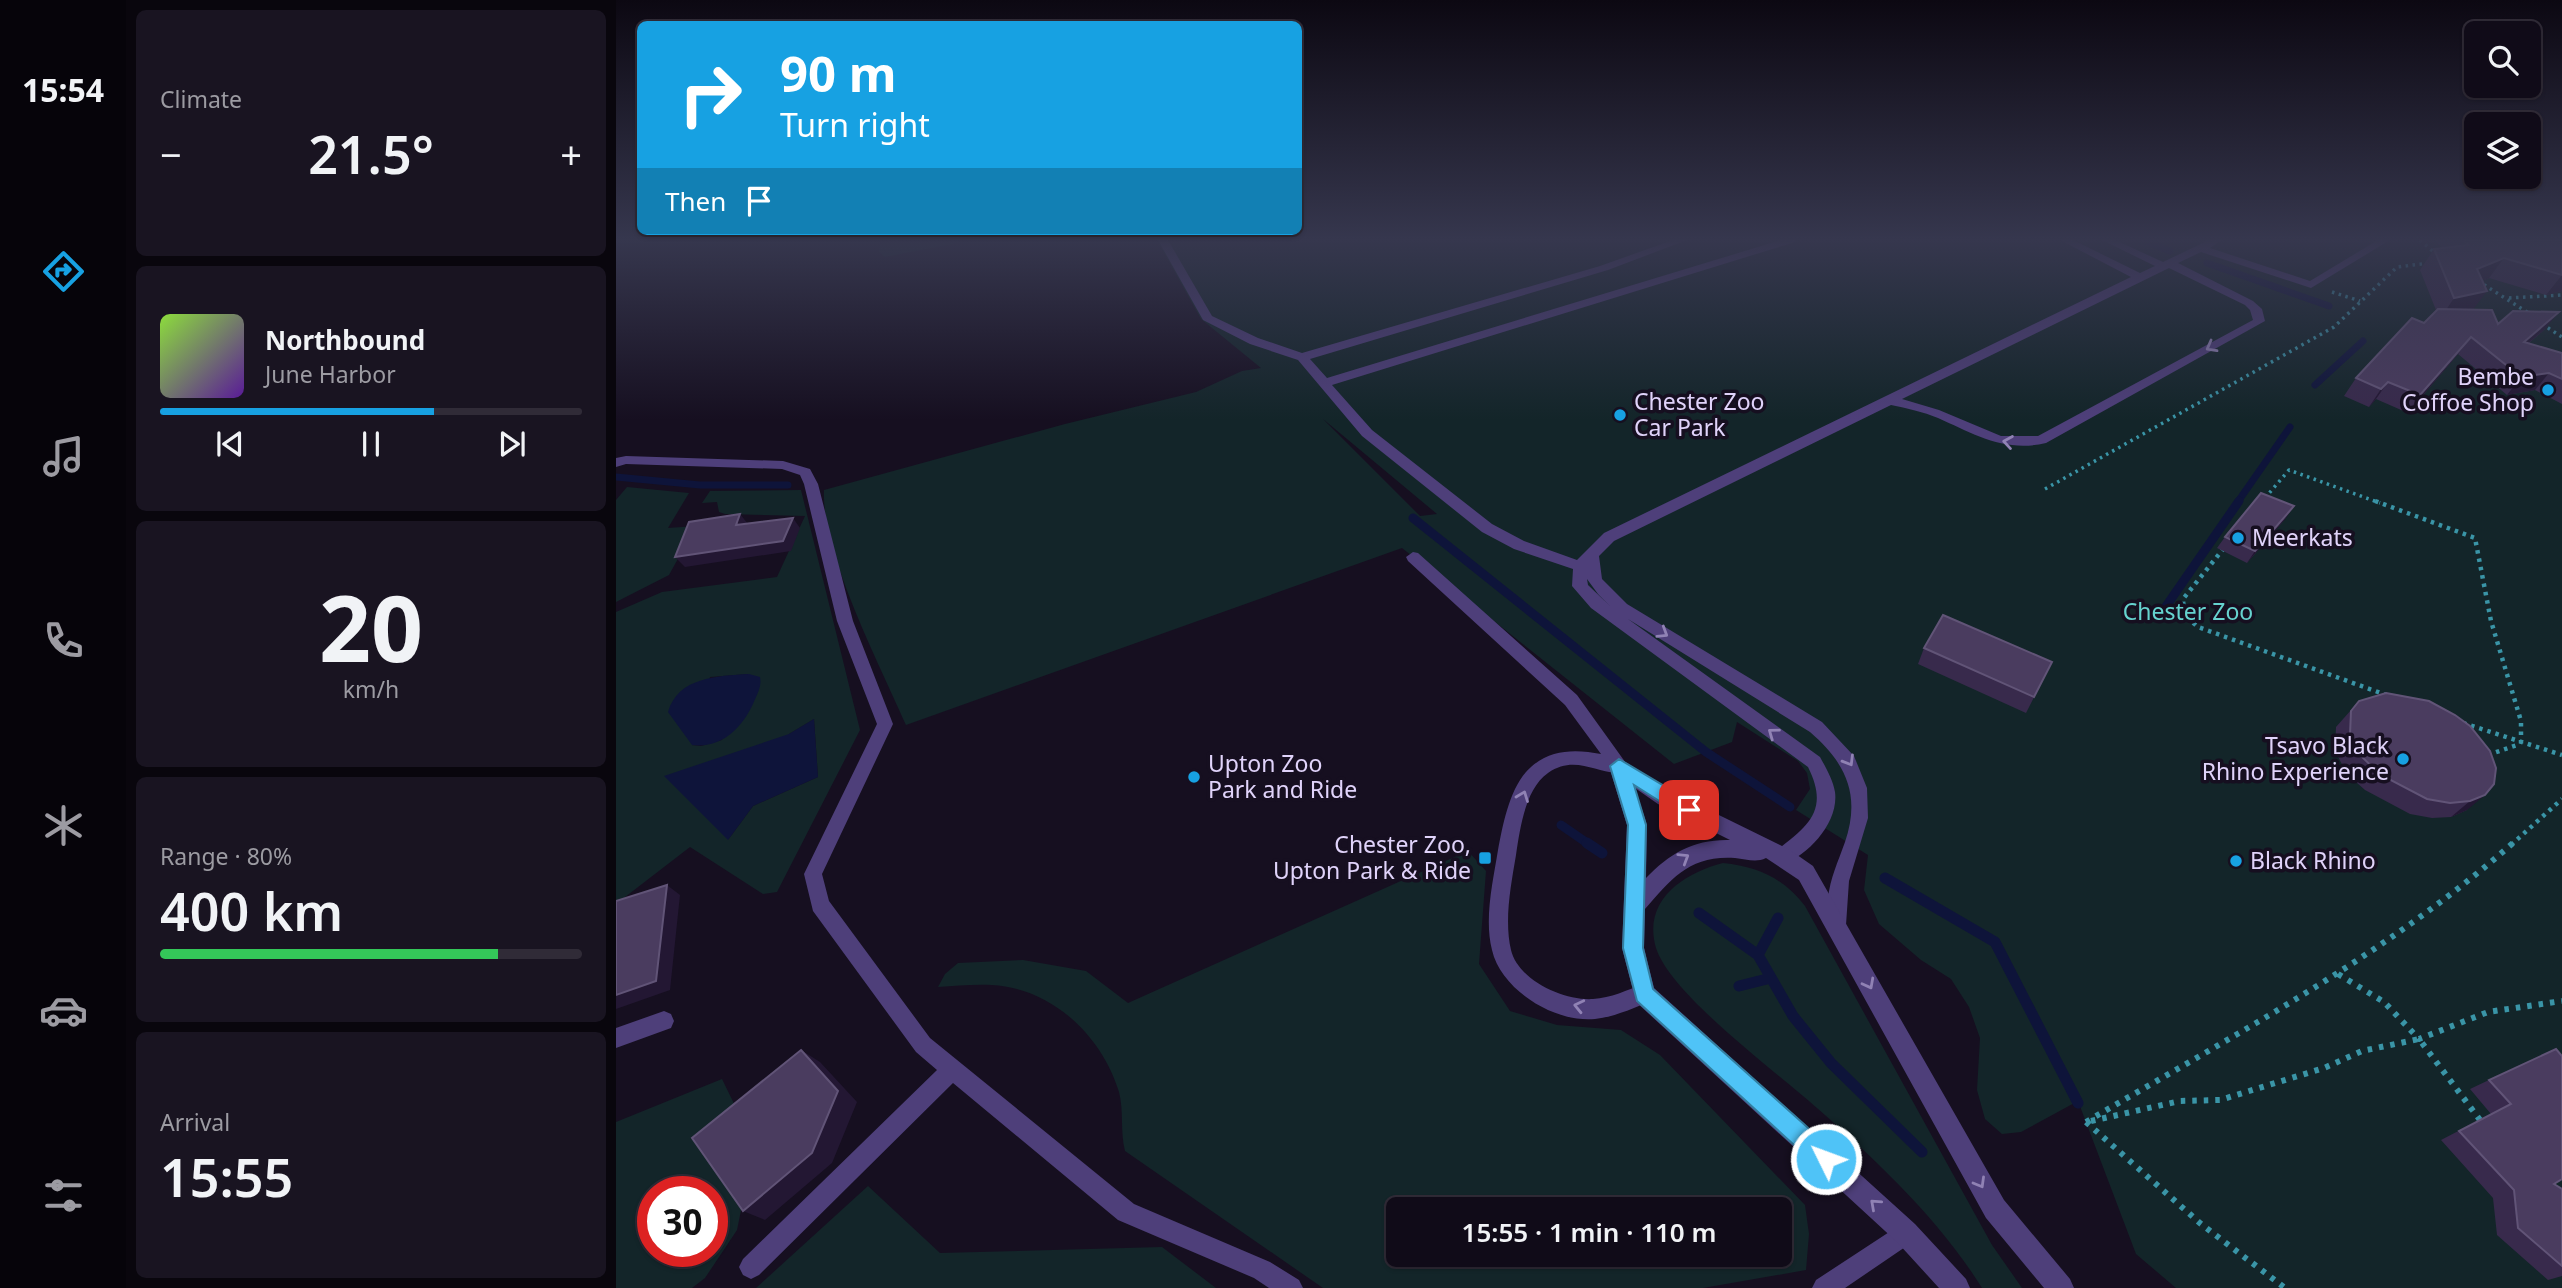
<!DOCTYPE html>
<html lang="en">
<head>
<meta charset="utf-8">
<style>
	:root { --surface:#100b18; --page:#191421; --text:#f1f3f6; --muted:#9c9ba2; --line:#302b37; --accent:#17a1e2 }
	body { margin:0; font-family:"Noto Sans",sans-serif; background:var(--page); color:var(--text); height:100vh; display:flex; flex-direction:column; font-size:26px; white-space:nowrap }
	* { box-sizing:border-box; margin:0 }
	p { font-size:23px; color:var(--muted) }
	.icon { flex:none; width:38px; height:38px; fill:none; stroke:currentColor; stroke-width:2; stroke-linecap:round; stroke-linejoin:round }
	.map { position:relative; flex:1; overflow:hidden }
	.drawer { display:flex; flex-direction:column; gap:10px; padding:10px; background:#09060d; width:490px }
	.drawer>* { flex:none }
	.banner { position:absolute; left:21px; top:21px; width:665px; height:214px; border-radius:10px; box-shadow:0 2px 5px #0004,0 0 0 2px var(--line); background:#17a1e2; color:#fff; overflow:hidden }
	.fabs { position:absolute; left:1848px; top:21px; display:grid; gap:14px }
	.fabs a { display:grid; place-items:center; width:77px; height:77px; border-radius:10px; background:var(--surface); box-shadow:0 2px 5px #0004,0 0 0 2px var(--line); font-size:35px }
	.speed { position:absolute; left:21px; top:1176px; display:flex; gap:14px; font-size:35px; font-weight:700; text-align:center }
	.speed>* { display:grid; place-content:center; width:91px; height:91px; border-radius:50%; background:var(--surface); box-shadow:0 2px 5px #0004,0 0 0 2px var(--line); line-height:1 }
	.speed .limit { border:10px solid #d22; background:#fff; color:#111 }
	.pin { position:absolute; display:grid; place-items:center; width:60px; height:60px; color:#fff; margin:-30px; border-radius:14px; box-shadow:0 4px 10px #0006 }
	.me { position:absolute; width:77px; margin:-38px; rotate:312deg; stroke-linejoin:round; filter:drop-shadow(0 0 5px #0008) }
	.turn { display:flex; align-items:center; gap:24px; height:147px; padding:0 28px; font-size:32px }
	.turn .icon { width:91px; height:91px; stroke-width:2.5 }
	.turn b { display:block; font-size:49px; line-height:60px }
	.then { display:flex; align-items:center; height:66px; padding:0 28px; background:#0003; gap:14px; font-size:26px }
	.big { font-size:52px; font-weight:600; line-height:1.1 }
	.drawer .widget { flex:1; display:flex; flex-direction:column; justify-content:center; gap:10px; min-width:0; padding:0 24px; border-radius:10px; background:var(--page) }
	.drawer .dial { align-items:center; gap:0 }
	.dial b { font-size:91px; line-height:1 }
	.song { display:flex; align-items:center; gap:21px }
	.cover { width:84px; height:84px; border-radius:10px; background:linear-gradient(135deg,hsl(90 70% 55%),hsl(270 70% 35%)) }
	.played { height:7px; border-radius:4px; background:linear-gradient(90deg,var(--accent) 65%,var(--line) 65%) }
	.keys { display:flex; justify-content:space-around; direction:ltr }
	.heat { display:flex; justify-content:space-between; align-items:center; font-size:38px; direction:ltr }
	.charge { height:10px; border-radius:5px; background:linear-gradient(90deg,#34c759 80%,var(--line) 0) }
	.trip { position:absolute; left:770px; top:1197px; width:406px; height:70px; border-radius:10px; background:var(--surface); box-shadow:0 2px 5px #0004,0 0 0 2px var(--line); font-weight:600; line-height:70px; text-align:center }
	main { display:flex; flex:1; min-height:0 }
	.dock { display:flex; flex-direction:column; width:126px; justify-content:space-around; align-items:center; background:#06040a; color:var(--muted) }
	.dock .icon { width:49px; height:49px }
	.dock .on { color:var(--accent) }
	.dock b { font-size:32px; color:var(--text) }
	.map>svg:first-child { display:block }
	.green { fill:#132529; fill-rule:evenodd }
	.water { fill:#0e143a }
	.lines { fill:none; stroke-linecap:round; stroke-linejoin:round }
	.stream-far2 { stroke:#0e143a; stroke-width:7 }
	.stream-far1 { stroke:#0e143a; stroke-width:9 }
	.stream { stroke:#0e143a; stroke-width:11 }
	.path-far2 { stroke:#3a95a7; stroke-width:3.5; stroke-dasharray:2.5 4.5; stroke-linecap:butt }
	.path-far1 { stroke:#3a95a7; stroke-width:4.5; stroke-dasharray:3.5 5; stroke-linecap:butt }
	.path { stroke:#3a95a7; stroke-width:6; stroke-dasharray:4.5 7; stroke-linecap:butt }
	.lane { fill:#4e3f7a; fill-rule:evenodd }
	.street { fill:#4e3f7a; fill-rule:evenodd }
	.wall { fill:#382a4c }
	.shaded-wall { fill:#231733 }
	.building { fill:#4a3c5f; stroke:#615477; stroke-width:2 }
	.oneway { stroke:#9082b4 }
	.route { fill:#4fc3f7; stroke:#337fa1; stroke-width:2 }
	.poi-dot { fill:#17a1e2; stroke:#160f20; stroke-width:2.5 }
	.labels { text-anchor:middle; stroke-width:7; stroke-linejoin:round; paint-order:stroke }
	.poi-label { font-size:23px; fill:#e0d3fa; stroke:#160f20; text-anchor:start }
	.park-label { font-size:23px; fill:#66d3cf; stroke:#160f20 }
</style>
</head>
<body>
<main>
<nav class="dock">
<b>15:54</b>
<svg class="icon on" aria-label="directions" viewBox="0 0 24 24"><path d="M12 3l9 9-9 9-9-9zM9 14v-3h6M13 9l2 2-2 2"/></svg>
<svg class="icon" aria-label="music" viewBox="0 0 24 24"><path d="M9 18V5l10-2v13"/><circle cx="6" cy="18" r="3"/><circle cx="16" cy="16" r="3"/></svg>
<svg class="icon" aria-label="phone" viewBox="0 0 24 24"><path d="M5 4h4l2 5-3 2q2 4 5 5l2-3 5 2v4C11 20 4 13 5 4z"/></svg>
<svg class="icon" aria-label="climate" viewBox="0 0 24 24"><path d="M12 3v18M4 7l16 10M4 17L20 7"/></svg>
<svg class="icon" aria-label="car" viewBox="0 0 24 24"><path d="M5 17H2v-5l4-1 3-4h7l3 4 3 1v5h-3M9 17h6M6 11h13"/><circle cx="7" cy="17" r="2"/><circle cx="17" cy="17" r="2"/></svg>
<svg class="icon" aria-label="filters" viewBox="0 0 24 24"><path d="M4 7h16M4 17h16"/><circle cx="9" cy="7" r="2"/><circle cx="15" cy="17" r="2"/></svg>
</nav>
<section class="drawer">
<div class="widget"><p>Climate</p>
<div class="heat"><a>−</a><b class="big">21.5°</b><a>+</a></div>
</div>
<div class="widget">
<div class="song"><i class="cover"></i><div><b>Northbound</b><p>June Harbor</p></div></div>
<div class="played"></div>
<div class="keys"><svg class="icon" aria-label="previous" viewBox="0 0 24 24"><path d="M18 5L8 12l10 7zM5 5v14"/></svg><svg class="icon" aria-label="pause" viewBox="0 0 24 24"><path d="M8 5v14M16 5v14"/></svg><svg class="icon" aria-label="next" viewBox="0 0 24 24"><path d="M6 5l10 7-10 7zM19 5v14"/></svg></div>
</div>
<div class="widget dial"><b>20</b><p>km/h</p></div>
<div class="widget"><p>Range · 80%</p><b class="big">400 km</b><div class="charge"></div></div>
<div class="widget"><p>Arrival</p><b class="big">15:55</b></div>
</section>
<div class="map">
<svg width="1946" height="1288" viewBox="0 0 1946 1288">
	<rect width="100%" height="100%" fill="#160f20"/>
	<!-- green -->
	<path class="green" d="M 265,240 L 343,240 L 341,243 L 269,257 L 263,252 Z
		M 541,240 L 1946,240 L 1946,1288 L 1560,1288 L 1520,1254 L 1462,1101 L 1405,1132 L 1386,1134 L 1369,1119 L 1361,1090 L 1364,1038 L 1353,1007 L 1335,979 L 1305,960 L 1263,924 L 1248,890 L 1252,855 L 1180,810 L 1194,789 L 1191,773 L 1182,761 L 1121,722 L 1116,742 L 1058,764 L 786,548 L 290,725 C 264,665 205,552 208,490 L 449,424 L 580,392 L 626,371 L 645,368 L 585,319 ZM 707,419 L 821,514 L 804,516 Z
		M 11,487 L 73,493 L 52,528 L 80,526 L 53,575 L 0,602 L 0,500 Z
		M 185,490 L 244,730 L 161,892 L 147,894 L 74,847 L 0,904 L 0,612 L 46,592 L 161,577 L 189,516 L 109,514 L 103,512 L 101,502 L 86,503 L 94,491 ZM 133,674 L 106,740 L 85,746 L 76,745 L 94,677 ZM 198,719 L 202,777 L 137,806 L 112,840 L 173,734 Z
		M 852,851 L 870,871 L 863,964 L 894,1011 L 941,1025 L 1005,1030 L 1044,1055 L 1189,1205 L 1193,1234 L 1190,1270 L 1087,1288 L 707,1288 L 509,1151 C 504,1131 508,1111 503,1092 C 486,1036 436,988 376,985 C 358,984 339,986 322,987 L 329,974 L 342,963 L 407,960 L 470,971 L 512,1003 ZM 1164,1209 L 1164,1255 L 782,1255 L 782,1209 Z
		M 1107,863 C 1143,867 1167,878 1189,906 L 1376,1245 L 1406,1288 L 1366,1288 C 1323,1219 1262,1162 1201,1108 C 1162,1073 1055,995 1040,948 C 1026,900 1068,873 1107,863 Z
		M 106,1079 L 128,1124 L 129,1191 L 121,1230 L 89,1278 L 76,1288 L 0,1288 L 0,1122 ZM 37,1192 L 96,1192 L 96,1251 L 37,1251 Z
		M 252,1186 L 324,1253 L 546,1247 L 600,1288 L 140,1288 Z"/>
	<!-- water -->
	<path class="water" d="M 133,674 L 144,677 C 146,687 141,694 137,704 C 126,728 105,749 76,745 L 52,712 C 62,677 101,676 133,674 Z
		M 198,719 L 202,777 L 137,806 L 112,840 L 48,776 L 173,734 Z"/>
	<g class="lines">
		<!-- stream-far2 -->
		<path class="stream-far2" d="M 1532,242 L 1554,251
			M 1591,263 L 1713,306
			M 1699,385 L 1747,341
			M 0,477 L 84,485 L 172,485
			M 1621,503 L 1674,427"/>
		<!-- stream-far1 -->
		<path class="stream-far1" d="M 797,518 L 1090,752 L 1174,807
			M 1544,615 L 1623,501
			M 945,825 L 974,845"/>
		<!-- stream -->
		<path class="stream" d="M 971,843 L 986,853
			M 1269,878 L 1379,942 L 1462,1103
			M 1083,913 L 1142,955 L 1177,1016 L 1215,1063 L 1306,1152
			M 1142,955 L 1162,918
			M 1123,986 L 1155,978"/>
		<!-- path-far2 -->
		<path class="path-far2" d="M 1804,240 L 1820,254
			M 1862,281 L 1914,314
			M 1716,292 L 1744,301
			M 1893,298 L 1946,295
			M 1926,324 L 1946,337
			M 1429,489 L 1718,327 L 1781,267 L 1813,263
			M 1649,498 L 1673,470 L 1764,503"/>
		<!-- path-far1 -->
		<path class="path-far1" d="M 1759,501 L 1859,538 L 1875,621 L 1905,721 L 1905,744
			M 1608,548 L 1567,599 L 1568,615 L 1582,627 L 1773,696
			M 1847,723 L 1946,755
			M 1872,755 L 1904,744
			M 1895,845 L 1946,799"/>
		<!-- path -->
		<path class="path" d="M 1722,974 L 1768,1002 L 1803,1039 L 1872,1012 L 1946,1001
			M 1475,1121 L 1564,1101 L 1604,1100 L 1708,1068 L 1746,1051 L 1803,1039 L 1867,1124
			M 1470,1122 C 1616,1036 1769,956 1897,843
			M 1470,1122 L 1585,1224 L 1669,1288"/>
		<!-- lane -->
		<path class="lane" d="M 542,240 L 552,240 L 596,316 L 642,338 L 686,353 L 984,266 L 1057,240 L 1071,240 L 992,270 L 694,359 L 711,378 L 1165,240 L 1180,240 L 1179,242 L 716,385 L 756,430 L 876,524 L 908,541 L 961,560 L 988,533 L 1515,277 L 1444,240 L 1457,240 L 1524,273 L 1539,266 L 1486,240 L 1499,240 L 1547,262 L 1593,240 L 1606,240 L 1594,248 L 1694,281 L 1762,240 L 1774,240 L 1695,288 L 1585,252 L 1562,263 L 1637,301 L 1646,309 L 1649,321 L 1430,443 C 1389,453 1358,434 1322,418 C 1307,412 1291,408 1275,405 L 998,541 L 983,556 L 986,579 L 1011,604 L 1206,722 L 1238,756 L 1251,788 L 1252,818 L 1233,881 L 1230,925 L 1227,931 L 1220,934 L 1213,931 C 1209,922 1211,910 1212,899 C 1214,878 1222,862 1229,842 C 1245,795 1230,763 1194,732 L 1012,619 L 1204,757 C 1210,768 1217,780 1219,792 C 1223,822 1193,855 1167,864 L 1161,862 L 1158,856 L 1161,850 C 1194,825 1213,809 1192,767 L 975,608 L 956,586 L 957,569 L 898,549 L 866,532 L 746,436 L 682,360 L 634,344 L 587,320 ZM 1553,268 L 1629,305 L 1634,310 L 1637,320 L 1422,436 L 1385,436 L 1323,410 L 1286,399 ZM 971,579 L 982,594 L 995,607 L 972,585 Z
			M 10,456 L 167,461 L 194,469 L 202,484 L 237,621 L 277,724 L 206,874 L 213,901 L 314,1038 L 518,1204 L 654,1262 L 683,1280 L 687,1288 L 653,1288 L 638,1278 L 502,1220 L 337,1083 L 143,1275 L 135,1279 L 127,1275 L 123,1267 L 127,1259 L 321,1070 L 300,1052 L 197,911 L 188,874 L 261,724 L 221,621 L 188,484 L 184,475 L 166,469 L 10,464 L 0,467 L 0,458 Z
			M 797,552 L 802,553 L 961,695 L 1012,766 L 1009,771 C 986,779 962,752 932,773 C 909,789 904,829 900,855 C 895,885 888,920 895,950 C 902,980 948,1001 977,999 C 995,998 1011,990 1028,984 L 1035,987 L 1038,994 L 1035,1001 C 1018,1008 998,1017 979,1019 C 939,1023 885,990 876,950 C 868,919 877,881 882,850 C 887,824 894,785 915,767 C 935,749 960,749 985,754 L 949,705 L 792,561 L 790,557 Z
			M 48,1011 L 55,1014 L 58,1021 L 55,1028 L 0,1048 L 0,1028 Z
			M 1290,1221 L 1298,1225 L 1302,1233 L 1298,1241 L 1229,1288 L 1196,1288 L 1200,1280 Z"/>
		<!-- street -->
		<path class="street" d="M 1003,758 L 1056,792 L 1174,850 L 1197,866 L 1388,1200 L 1454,1279 L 1458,1288 L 1428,1288 L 1370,1218 L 1183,880 L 1150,858 C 1140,863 1130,859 1119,858 C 1074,855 1056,878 1029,909 L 1028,948 L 1038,988 L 1299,1224 L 1350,1279 L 1354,1288 L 1323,1288 L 1281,1242 L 1020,1002 L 1006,948 L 1011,825 L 993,766 L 996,760 ZM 1019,788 L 1042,804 L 1114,840 C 1078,839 1054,853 1030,878 L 1031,825 Z"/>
	</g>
	<!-- wall -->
	<path class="wall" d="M 1821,240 L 1946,240 L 1946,291 L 1930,295 L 1873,278 L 1866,281 L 1857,310 L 1882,324 L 1929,329 L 1913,343 L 1946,353 L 1946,404 L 1919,390 L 1891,395 L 1842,354 L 1792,413 L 1760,399 L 1753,407 L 1728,396 L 1740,378 L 1808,323 L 1820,310 L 1804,270 L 1818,249 L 1826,248 L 1821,242 Z
		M 1670,518 L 1631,563 L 1601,548 L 1609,537 Z
		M 1308,648 L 1436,662 L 1410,713 L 1302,664 Z
		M 1743,701 L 1874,751 L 1851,810 L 1835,817 L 1816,818 L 1794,814 L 1749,790 L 1731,774 L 1719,751 L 1720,727 Z
		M 1940,1049 L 1938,1184 L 1946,1189 L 1946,1276 L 1932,1280 L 1881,1235 L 1877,1198 L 1825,1140 L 1875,1114 L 1854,1089 L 1873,1080 Z"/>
	<!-- shaded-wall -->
	<path class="shaded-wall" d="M 1888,258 L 1873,278 L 1846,290 L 1861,269 Z
		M 1946,275 L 1946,291 L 1930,295 Z
		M 1871,291 L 1856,311 L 1824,319 L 1838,298 Z
		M 1943,312 L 1929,329 L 1894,359 L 1908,342 Z
		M 1855,337 L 1842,354 L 1792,413 L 1804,395 Z
		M 1933,373 L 1919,390 L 1891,395 L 1905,377 Z
		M 1772,382 L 1760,399 L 1753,407 L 1765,389 Z
		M 1678,506 L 1670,518 L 1631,563 L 1639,551 Z
		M 124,514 L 132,524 L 120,525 Z
		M 177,518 L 184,528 L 175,551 L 69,567 L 59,557 Z
		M 1869,795 L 1851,810 L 1835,817 L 1854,801 Z
		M 51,885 L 64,895 L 54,990 L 0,1009 L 0,995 Z
		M 185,1050 L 204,1062 L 241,1102 L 216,1163 L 149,1220 L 127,1211 Z"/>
	<!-- building -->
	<path class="building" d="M 1848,240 L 1946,240 L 1946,275 L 1888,258 L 1861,269 L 1871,291 L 1838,298 L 1818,249 L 1852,245 Z
		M 1822,309 L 1876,310 L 1882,324 L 1897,311 L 1943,312 L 1908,342 L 1946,353 L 1946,379 L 1933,373 L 1905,377 L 1855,337 L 1804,395 L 1772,382 L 1765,389 L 1740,378 L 1796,318 L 1808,323 Z
		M 1645,493 L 1678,506 L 1639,551 L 1609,537 Z
		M 124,514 L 120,525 L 177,518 L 167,541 L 59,557 L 73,522 Z
		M 1327,615 L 1436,662 L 1418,697 L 1308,648 Z
		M 1770,693 L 1813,701 L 1839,715 L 1854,726 L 1874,751 L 1880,768 L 1878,784 L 1869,795 L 1854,801 L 1834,803 L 1811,799 L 1765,775 L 1747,758 L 1734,735 L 1735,711 L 1743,701 Z
		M 51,885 L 40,981 L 0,995 L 0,901 Z
		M 1940,1049 L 1946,1056 L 1946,1179 L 1938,1184 L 1946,1189 L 1946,1266 L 1902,1228 L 1898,1190 L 1843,1131 L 1895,1104 L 1873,1080 Z
		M 185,1050 L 222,1091 L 196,1153 L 127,1211 L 76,1138 Z"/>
	<!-- one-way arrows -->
	<defs><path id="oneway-chevron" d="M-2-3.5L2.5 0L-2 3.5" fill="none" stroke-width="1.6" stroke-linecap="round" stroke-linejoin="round" transform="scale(1.75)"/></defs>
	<g class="oneway">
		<use href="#oneway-chevron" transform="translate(1595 347) rotate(151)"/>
		<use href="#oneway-chevron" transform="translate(1392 442) rotate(-171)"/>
		<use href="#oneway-chevron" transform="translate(1047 633) rotate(32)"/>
		<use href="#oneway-chevron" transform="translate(1157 733) rotate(-144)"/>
		<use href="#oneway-chevron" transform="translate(1233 761) rotate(59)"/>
		<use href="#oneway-chevron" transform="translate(907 796) rotate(-69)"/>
		<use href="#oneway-chevron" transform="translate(1068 858) rotate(-32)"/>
		<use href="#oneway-chevron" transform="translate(1253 984) rotate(62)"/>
		<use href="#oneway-chevron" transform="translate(963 1006) rotate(-167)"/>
		<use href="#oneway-chevron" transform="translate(1364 1183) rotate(60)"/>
		<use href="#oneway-chevron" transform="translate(1259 1204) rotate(-138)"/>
	</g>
	<!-- sky -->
	<linearGradient id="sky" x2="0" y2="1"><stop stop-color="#0c0812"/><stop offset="0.57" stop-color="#36374e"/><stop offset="1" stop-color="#36374e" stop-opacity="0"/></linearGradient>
	<rect width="1946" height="420" fill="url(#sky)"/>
	<!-- route -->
	<path class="route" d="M 1003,759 L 1080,805 L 1082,810 L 1073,818 L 1067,816 L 1018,785 L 1030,825 L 1027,948 L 1037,989 L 1218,1151 L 1221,1159 L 1218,1167 L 1210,1171 L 1202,1167 L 1021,1001 L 1007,948 L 1012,825 L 994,766 Z"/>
	<!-- markers -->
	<g class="poi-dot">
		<circle cx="1932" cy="390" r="7"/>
		<circle cx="1004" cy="415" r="7"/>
		<circle cx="1622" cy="538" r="7"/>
		<circle cx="1787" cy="759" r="7"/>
		<circle cx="578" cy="777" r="7"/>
		<rect x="862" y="851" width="14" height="14" rx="3.5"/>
		<circle cx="1620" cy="861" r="7"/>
	</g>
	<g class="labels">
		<!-- poi labels -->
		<g class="poi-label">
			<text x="1918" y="385" text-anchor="end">Bembe<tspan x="1918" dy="26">Coffoe Shop</tspan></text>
			<text x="1018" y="410">Chester Zoo<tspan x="1018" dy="26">Car Park</tspan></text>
			<text x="1636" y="546">Meerkats</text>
			<text x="1773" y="754" text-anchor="end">Tsavo Black<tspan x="1773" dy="26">Rhino Experience</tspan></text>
			<text x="592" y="772">Upton Zoo<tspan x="592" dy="26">Park and Ride</tspan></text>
			<text x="855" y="853" text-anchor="end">Chester Zoo,<tspan x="855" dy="26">Upton Park &amp; Ride</tspan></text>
			<text x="1634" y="869">Black Rhino</text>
		</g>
		<!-- park labels -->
		<g class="park-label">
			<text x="1572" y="620">Chester Zoo</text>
		</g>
	</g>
</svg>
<div class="fabs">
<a><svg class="icon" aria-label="search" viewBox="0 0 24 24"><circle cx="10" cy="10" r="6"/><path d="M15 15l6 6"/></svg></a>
<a><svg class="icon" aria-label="layers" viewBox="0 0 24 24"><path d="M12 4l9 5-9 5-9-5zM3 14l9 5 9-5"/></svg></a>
</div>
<div class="speed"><div class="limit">30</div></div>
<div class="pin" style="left:1073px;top:810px;background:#d93025"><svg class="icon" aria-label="arrive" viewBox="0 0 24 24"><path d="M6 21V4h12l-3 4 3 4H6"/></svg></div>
<svg class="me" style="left:1210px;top:1159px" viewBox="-20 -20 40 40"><circle r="17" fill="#4fc3f7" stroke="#fff" stroke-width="3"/><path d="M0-11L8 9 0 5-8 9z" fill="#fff"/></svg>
<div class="trip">15:55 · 1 min · 110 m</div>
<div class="banner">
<div class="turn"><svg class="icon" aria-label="right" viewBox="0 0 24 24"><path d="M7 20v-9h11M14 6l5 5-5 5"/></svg><div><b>90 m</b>Turn right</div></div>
<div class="then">Then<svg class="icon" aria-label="arrive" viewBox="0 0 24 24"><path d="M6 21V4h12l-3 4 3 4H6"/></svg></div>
</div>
</div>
</main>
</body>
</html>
